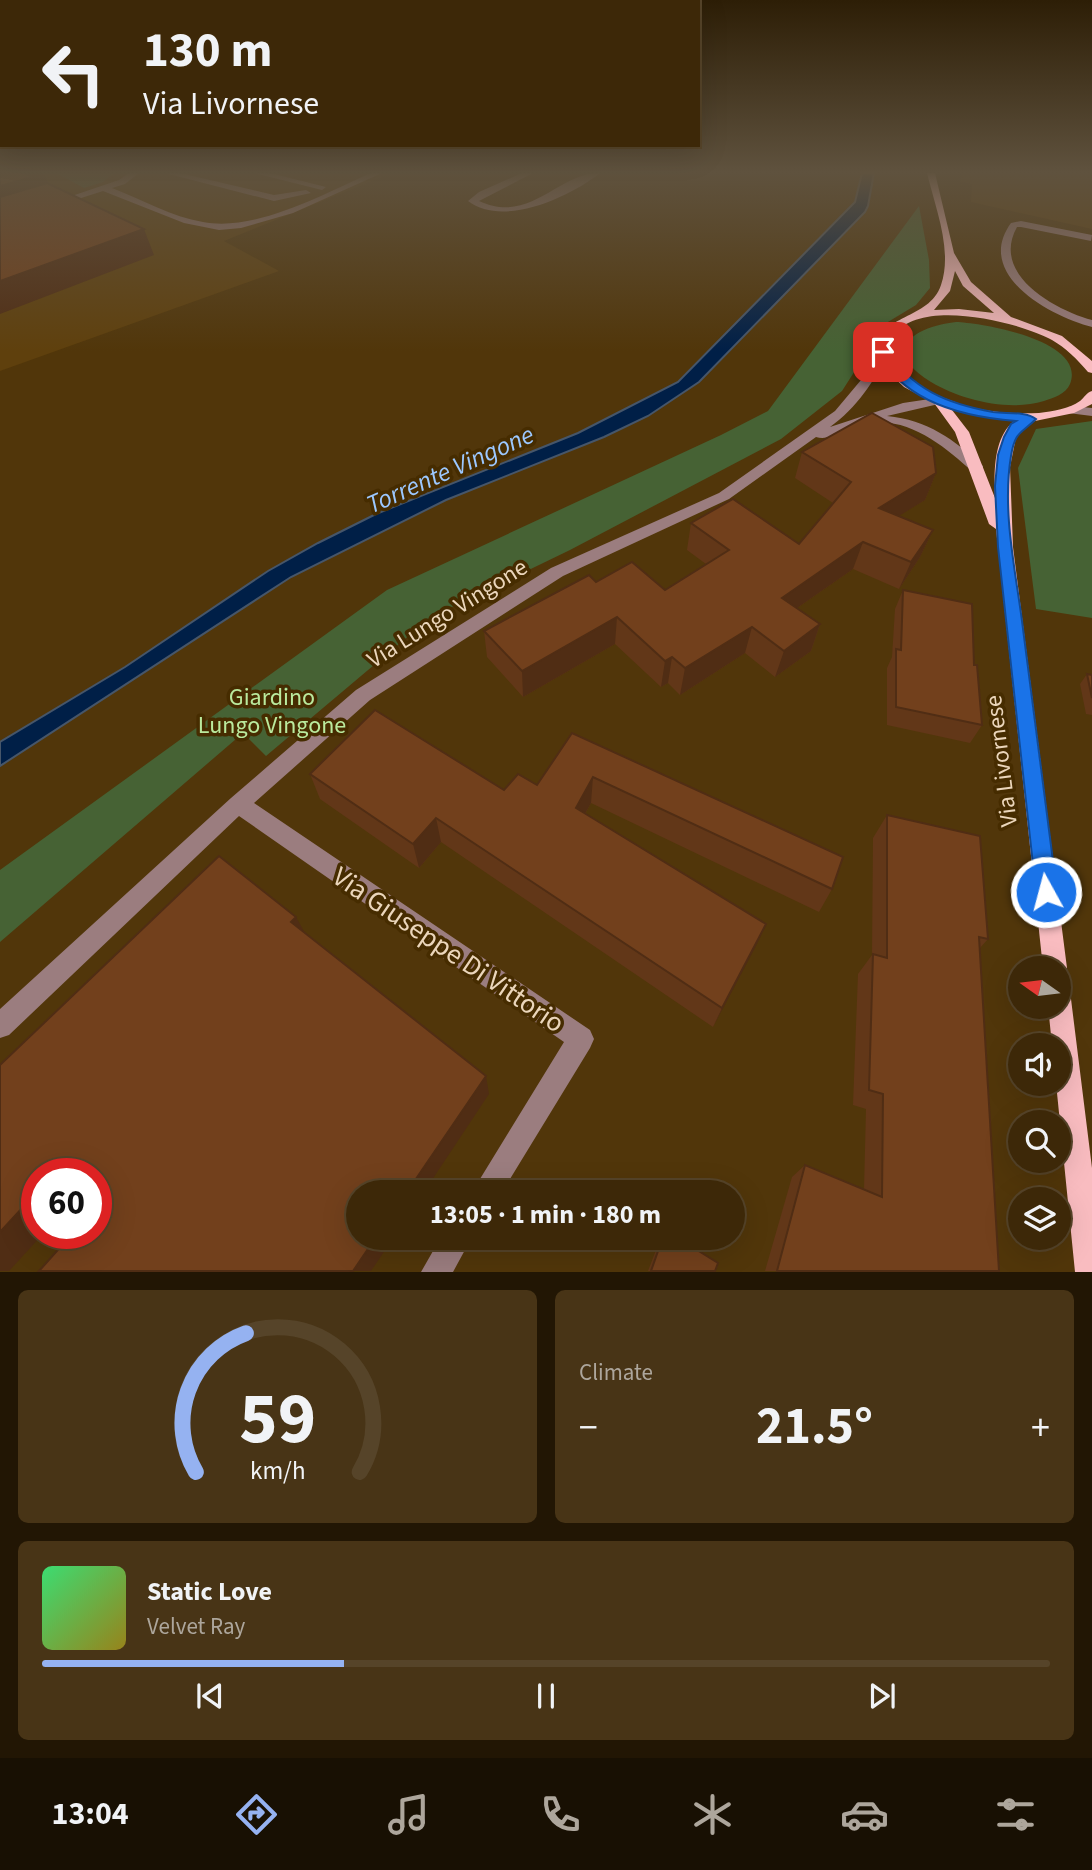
<!DOCTYPE html>
<html lang="en">
<head>
<meta charset="utf-8">
<style>
	:root { --surface:#3d2808; --page:#483416; --text:#f1f3f6; --muted:#ada69c; --line:#564429; --accent:#95b2f1 }
	body { margin:0; font-family:"Source Sans 3",sans-serif; background:var(--page); color:var(--text); height:100vh; display:flex; flex-direction:column; font-size:26px; white-space:nowrap }
	* { box-sizing:border-box; margin:0 }
	p { font-size:23px; color:var(--muted) }
	.icon { flex:none; width:38px; height:38px; fill:none; stroke:currentColor; stroke-width:2; stroke-linecap:round; stroke-linejoin:round }
	.map { position:relative; height:1272px; overflow:hidden }
	.sheet { display:flex; flex-direction:column; gap:18px; padding:18px; background:#221604; flex:1 }
	.sheet>* { flex:none }
	.banner { position:absolute; left:0px; top:0px; width:700px; height:147px; box-shadow:0 7px 28px #0002,0 0 0 2px var(--line); background:#3d2808; color:var(--text); overflow:hidden }
	.needle { width:46px; rotate:284deg }
	.buttons { position:absolute; left:1008px; top:956px; display:grid; gap:14px }
	.buttons a { display:grid; place-items:center; width:63px; height:63px; border-radius:50%; background:var(--surface); box-shadow:0 7px 28px #0002,0 0 0 2px var(--line); font-size:35px }
	.speed { position:absolute; left:21px; top:1158px; display:flex; gap:14px; font-size:35px; font-weight:700; text-align:center }
	.speed>* { display:grid; place-content:center; width:91px; height:91px; border-radius:50%; background:var(--surface); box-shadow:0 7px 28px #0002,0 0 0 2px var(--line); line-height:1 }
	.speed .limit { border:10px solid #d22; background:#fff; color:#111 }
	.pin { position:absolute; display:grid; place-items:center; width:60px; height:60px; color:#fff; margin:-30px; border-radius:14px; box-shadow:0 4px 10px #0006 }
	.me { position:absolute; width:77px; margin:-38px; rotate:353deg; stroke-linejoin:round; filter:drop-shadow(0 0 5px #0008) }
	.turn { display:flex; align-items:center; gap:24px; height:147px; padding:0 28px; font-size:32px }
	.turn .icon { width:91px; height:91px; stroke-width:2.5 }
	.turn b { display:block; font-size:49px; line-height:60px }
	.big { font-size:52px; font-weight:700; line-height:1.1 }
	.sheet .widget { flex:1; display:flex; flex-direction:column; justify-content:center; gap:10px; min-width:0; padding:0 24px; border-radius:10px; background:var(--page) }
	.sheet .dial { align-items:center; gap:0 }
	.dial svg { height:182px; overflow:visible; fill:none; stroke:var(--line); stroke-width:7; stroke-linecap:round; text-anchor:middle }
	.dial text { fill:var(--text); stroke:none }
	.song { display:flex; align-items:center; gap:21px }
	.cover { width:84px; height:84px; border-radius:10px; background:linear-gradient(135deg,hsl(140 70% 55%),hsl(50 70% 35%)) }
	.played { height:7px; border-radius:4px; background:linear-gradient(90deg,var(--accent) 30%,var(--line) 30%) }
	.keys { display:flex; justify-content:space-around; direction:ltr }
	.heat { display:flex; justify-content:space-between; align-items:center; font-size:38px; direction:ltr }
	.sheet .tiles { flex:1; display:grid; gap:18px; grid-template-columns:1fr 1fr }
	.widget:last-child { grid-column:span 2 }
	.trip { position:absolute; left:346px; top:1180px; width:399px; height:70px; border-radius:35px; background:var(--surface); box-shadow:0 7px 28px #0002,0 0 0 2px var(--line); font-weight:700; line-height:70px; text-align:center }
	.dock { display:flex; height:112px; justify-content:space-around; align-items:center; background:#181003; color:var(--muted) }
	.dock .icon { width:49px; height:49px }
	.dock .current { color:var(--accent) }
	.dock b { font-size:32px; color:var(--text) }
	.map>svg:first-child { display:block }
	.built { fill:#5f400d }
	.green { fill:#466234 }
	.water { fill:#001f47; stroke:#46566a; stroke-width:2 }
	.lines { fill:none; stroke-linecap:round; stroke-linejoin:round }
	.minor { fill:#9b7d7f; fill-rule:evenodd }
	.major { fill:#f9bcc0; fill-rule:evenodd }
	.wall { fill:#623718 }
	.shaded-wall { fill:#502d14 }
	.building { fill:#72401c; stroke:#502d14; stroke-width:2 }
	.route { fill:#1a73e8; stroke:#114b97; stroke-width:2 }
	.labels { text-anchor:middle; stroke-width:7; stroke-linejoin:round; paint-order:stroke }
	.street-label { font-size:24px; fill:#ebd6bb; stroke:#462c00 }
	.park-label { font-size:24px; fill:#baea9d; stroke:#462c00 }
	.water-label { font-size:26px; font-style:italic; fill:#9cc8ff; stroke:#462c00 }
	.near-street-label { font-size:28px; fill:#ebd6bb; stroke:#462c00 }
</style>
</head>
<body>
<div class="map">
<svg width="1092" height="1272" viewBox="0 0 1092 1272">
	<rect width="100%" height="100%" fill="#51360a"/>
	<!-- built -->
	<path class="built" d="M 0,173 L 392,173 L 224,241 L 279,271 L 0,371 Z
		M 963,173 L 1092,173 L 1092,229 L 971,202 L 972,184 L 960,182 Z"/>
	<!-- green -->
	<path class="green" d="M 56,173 L 114,173 L 103,182 L 84,188 Z
		M 919,206 L 929,260 L 930,288 L 916,305 L 878,328 L 867,352 L 842,391 L 781,439 L 570,550 L 431,617 L 266,756 L 243,733 L 0,942 L 0,870 L 387,590 L 721,435 L 768,411 Z
		M 956,322 C 982,323 1087,340 1070,384 C 1066,394 1053,398 1044,401 C 1009,412 961,400 931,382 C 878,350 914,327 956,322 Z
		M 1092,421 L 1092,618 L 1036,609 L 1018,468 L 1036,429 Z"/>
	<!-- water -->
	<path class="water" d="M 862,173 L 874,173 L 868,206 L 865,212 L 699,382 L 648,416 L 604,437 L 446,500 L 291,577 L 0,766 L 0,742 L 125,667 L 268,571 L 318,543 L 376,514 L 578,433 L 678,382 L 855,202 Z"/>
	<g class="lines">
		<!-- minor -->
		<path class="minor" d="M 129,173 L 139,173 L 125,184 L 112,188 C 141,199 172,217 203,222 C 256,232 323,194 371,173 L 382,173 L 293,213 L 241,228 L 219,230 L 184,223 L 103,191 L 53,207 L 48,204 L 119,180 Z
			M 165,173 L 180,173 L 274,195 L 306,190 L 311,193 L 274,201 Z
			M 254,173 L 270,173 L 326,187 L 322,190 Z
			M 522,173 L 533,173 L 479,201 C 531,225 558,172 600,173 C 570,197 503,228 468,201 L 479,192 Z
			M 1021,221 L 1092,235 L 1091,241 L 1021,227 L 1017,227 C 990,275 1056,310 1092,320 L 1092,327 C 1052,317 973,275 1011,223 Z
			M 883,348 L 889,352 C 874,381 857,408 830,427 L 903,403 L 943,397 L 943,403 L 887,416 C 928,420 953,439 983,466 L 983,472 L 973,472 C 942,444 901,410 857,427 C 846,431 828,441 816,437 L 729,499 L 563,576 L 370,700 L 254,803 L 590,1030 L 594,1039 L 590,1048 L 502,1192 L 472,1192 L 564,1042 L 239,816 L 9,1035 L 0,1038 L 0,1009 L 231,798 L 356,690 L 551,568 L 719,493 L 835,411 L 861,380 L 879,349 Z
			M 1073,406 L 1092,408 L 1092,416 L 1068,413 L 1068,407 Z
			M 441,1237 L 472,1237 L 453,1272 L 421,1272 Z"/>
		<!-- major -->
		<path class="major" d="M 927,173 L 935,173 L 954,253 L 971,282 L 1011,317 L 1062,336 L 1092,361 L 1092,373 L 1088,372 C 1077,359 1066,348 1052,340 C 1019,322 920,297 894,335 C 870,372 950,403 975,408 C 996,413 1018,414 1039,413 C 1053,411 1069,409 1080,401 C 1085,397 1086,393 1092,391 L 1092,404 L 1074,413 L 1035,421 L 1021,428 L 1016,437 L 1010,467 L 1013,547 L 1067,968 L 1063,976 L 1059,978 L 1059,968 L 1043,968 L 996,529 L 989,524 L 955,432 L 934,403 L 904,387 L 889,373 L 878,352 C 877,313 929,321 941,285 C 953,250 935,207 927,173 ZM 955,271 L 963,286 L 994,313 L 959,309 L 934,310 L 950,291 ZM 952,410 L 1014,421 C 993,438 994,473 995,498 L 969,432 Z
			M 1059,987 L 1068,990 L 1071,999 L 1092,1168 L 1092,1272 L 1075,1272 L 1056,1083 L 1059,1083 L 1059,1045 L 1052,1045 L 1048,1006 L 1059,1006 Z"/>
	</g>
	<!-- wall -->
	<path class="wall" d="M 802,452 L 936,473 L 925,500 L 898,516 L 933,530 L 920,557 L 899,589 L 853,569 L 797,608 L 820,624 L 811,651 L 775,677 L 745,653 L 680,695 L 668,683 L 661,687 L 615,644 L 523,697 L 487,657 L 484,631 L 596,582 L 665,590 L 706,564 L 687,550 L 691,523 L 799,544 L 833,503 L 795,478 Z
		M 903,590 L 974,665 L 982,725 L 970,743 L 887,725 L 887,668 L 892,657 L 895,609 Z
		M 1087,674 L 1092,675 L 1092,715 L 1086,714 L 1080,684 Z
		M 572,733 L 832,889 L 819,912 L 591,803 L 585,814 L 766,924 L 713,1027 L 441,842 L 419,868 L 320,799 L 310,774 L 504,790 L 537,785 Z
		M 887,815 L 988,939 L 980,948 L 999,1271 L 765,1271 L 792,1177 L 805,1165 L 864,1190 L 866,1109 L 853,1105 L 858,974 L 872,955 L 873,838 Z
		M 661,1237 L 676,1237 L 715,1271 L 648,1271 Z"/>
	<!-- shaded-wall -->
	<path class="shaded-wall" d="M 22,173 L 44,173 L 51,190 L 0,215 L 0,186 Z
		M 144,229 L 154,255 L 0,314 L 0,281 Z
		M 936,473 L 925,500 L 868,535 L 879,508 Z
		M 933,530 L 920,557 L 899,589 L 911,562 Z
		M 863,542 L 853,569 L 774,624 L 782,598 Z
		M 617,617 L 615,644 L 523,697 L 522,671 Z
		M 820,624 L 811,651 L 775,677 L 784,651 Z
		M 752,627 L 745,653 L 680,695 L 685,668 Z
		M 672,657 L 668,683 L 661,687 L 665,661 Z
		M 593,777 L 591,803 L 574,833 L 576,808 Z
		M 436,818 L 441,842 L 419,868 L 413,844 Z
		M 296,917 L 310,942 L 291,922 Z
		M 766,924 L 756,946 L 713,1027 L 722,1008 Z
		M 486,1076 L 489,1094 L 424,1192 L 407,1192 Z
		M 37,1192 L 37,1234 L 43,1234 L 9,1271 L 0,1271 L 0,1232 Z
		M 376,1237 L 394,1237 L 371,1271 L 353,1271 Z"/>
	<!-- building -->
	<path class="building" d="M 0,173 L 25,173 L 33,177 L 0,186 Z
		M 47,183 L 144,229 L 0,281 L 0,197 Z
		M 872,413 L 933,447 L 936,473 L 879,508 L 933,530 L 911,562 L 863,542 L 782,598 L 820,624 L 784,651 L 752,627 L 685,668 L 672,657 L 665,661 L 617,617 L 522,671 L 484,631 L 589,575 L 596,582 L 632,562 L 665,590 L 729,550 L 691,523 L 733,499 L 799,544 L 851,482 L 802,452 Z
		M 903,590 L 972,604 L 974,665 L 977,665 L 982,725 L 896,707 L 896,649 L 901,650 Z
		M 1087,674 L 1092,675 L 1092,698 Z
		M 375,710 L 504,790 L 518,774 L 537,785 L 572,733 L 843,857 L 832,889 L 593,777 L 576,808 L 766,924 L 722,1008 L 436,818 L 413,844 L 310,774 Z
		M 887,815 L 980,836 L 988,939 L 979,937 L 999,1271 L 777,1271 L 805,1165 L 882,1197 L 883,1094 L 869,1090 L 873,954 L 887,958 Z
		M 219,856 L 296,917 L 291,922 L 486,1076 L 407,1192 L 359,1192 L 359,1237 L 376,1237 L 353,1271 L 39,1271 L 72,1234 L 96,1234 L 96,1174 L 58,1174 L 56,1172 L 53,1174 L 37,1174 L 37,1192 L 0,1232 L 0,1065 Z
		M 663,1237 L 676,1237 L 718,1263 L 715,1271 L 651,1271 Z"/>
	<!-- sky -->
	<linearGradient id="sky" x2="0" y2="1"><stop stop-color="#2d1e06"/><stop offset="0.49" stop-color="#5f523e"/><stop offset="1" stop-color="#5f523e" stop-opacity="0"/></linearGradient>
	<rect width="1092" height="351" fill="url(#sky)"/>
	<!-- route -->
	<path class="route" d="M 883,349 L 887,350 C 911,389 948,404 993,412 C 1006,414 1025,411 1036,419 C 1021,434 1015,431 1011,456 C 1002,510 1015,568 1022,621 C 1033,712 1045,802 1057,892 L 1054,899 L 1046,902 L 1039,899 L 1036,892 L 998,547 L 995,486 L 998,455 L 1004,437 L 1011,424 L 1016,421 C 964,417 903,402 878,352 Z"/>
	<g class="labels">
		<!-- street labels -->
		<g class="street-label">
			<text transform="translate(447 613) rotate(-32)" y="8">Via Lungo Vingone</text>
			<text transform="translate(1001 761) rotate(-97)" y="8">Via Livornese</text>
		</g>
		<!-- park labels -->
		<g class="park-label">
			<text x="272" y="705">Giardino<tspan x="272" dy="28">Lungo Vingone</tspan></text>
		</g>
		<!-- water labels -->
		<g class="water-label">
			<text transform="translate(450 469) rotate(-24)" y="9">Torrente Vingone</text>
		</g>
		<!-- near-street labels -->
		<g class="near-street-label">
			<text transform="translate(449 949) rotate(34)" y="10">Via Giuseppe Di Vittorio</text>
		</g>
	</g>
</svg>
<div class="buttons">
<a><svg class="needle" viewBox="-14 -14 28 28"><path d="M0-13l5 13h-10z" fill="#e53935"/><path d="M0 13l5-13h-10z" fill="#ada69c"/></svg></a>
<a><svg class="icon" aria-label="sound" viewBox="0 0 24 24"><path d="M4 9h4l5-4v14l-5-4H4zM17 9q2 3 0 6"/></svg></a>
<a><svg class="icon" aria-label="search" viewBox="0 0 24 24"><circle cx="10" cy="10" r="6"/><path d="M15 15l6 6"/></svg></a>
<a><svg class="icon" aria-label="layers" viewBox="0 0 24 24"><path d="M12 4l9 5-9 5-9-5zM3 14l9 5 9-5"/></svg></a>
</div>
<div class="speed"><div class="limit">60</div></div>
<div class="pin" style="left:883px;top:352px;background:#d93025"><svg class="icon" aria-label="arrive" viewBox="0 0 24 24"><path d="M6 21V4h12l-3 4 3 4H6"/></svg></div>
<svg class="me" style="left:1046px;top:892px" viewBox="-20 -20 40 40"><circle r="17" fill="#1a73e8" stroke="#fff" stroke-width="3"/><path d="M0-11L8 9 0 5-8 9z" fill="#fff"/></svg>
<div class="trip">13:05 · 1 min · 180 m</div>
<div class="banner">
<div class="turn"><svg class="icon" aria-label="left" viewBox="0 0 24 24"><path d="M17 20v-9H6M10 6l-5 5 5 5"/></svg><div><b>130 m</b>Via Livornese</div></div>
</div>
</div>
<section class="sheet">
<div class="tiles">
<div class="widget dial"><svg viewBox="0 0 100 80">
<path d="M14 69A42 42 0 1 1 86 69"/>
<path d="M14 69A42 42 0 0 1 36 8" stroke="#95b2f1"/>
<text x="50" y="56" font-size="32" font-weight="700">59</text>
<text x="50" y="72" font-size="11">km/h</text>
</svg></div>
<div class="widget"><p>Climate</p>
<div class="heat"><a>−</a><b class="big">21.5°</b><a>+</a></div>
</div>
<div class="widget">
<div class="song"><i class="cover"></i><div><b>Static Love</b><p>Velvet Ray</p></div></div>
<div class="played"></div>
<div class="keys"><svg class="icon" aria-label="previous" viewBox="0 0 24 24"><path d="M18 5L8 12l10 7zM5 5v14"/></svg><svg class="icon" aria-label="pause" viewBox="0 0 24 24"><path d="M8 5v14M16 5v14"/></svg><svg class="icon" aria-label="next" viewBox="0 0 24 24"><path d="M6 5l10 7-10 7zM19 5v14"/></svg></div>
</div>
</div>
</section>
<nav class="dock">
<b>13:04</b>
<svg class="icon current" aria-label="directions" viewBox="0 0 24 24"><path d="M12 3l9 9-9 9-9-9zM9 14v-3h6M13 9l2 2-2 2"/></svg>
<svg class="icon" aria-label="music" viewBox="0 0 24 24"><path d="M9 18V5l10-2v13"/><circle cx="6" cy="18" r="3"/><circle cx="16" cy="16" r="3"/></svg>
<svg class="icon" aria-label="phone" viewBox="0 0 24 24"><path d="M5 4h4l2 5-3 2q2 4 5 5l2-3 5 2v4C11 20 4 13 5 4z"/></svg>
<svg class="icon" aria-label="climate" viewBox="0 0 24 24"><path d="M12 3v18M4 7l16 10M4 17L20 7"/></svg>
<svg class="icon" aria-label="car" viewBox="0 0 24 24"><path d="M5 17H2v-5l4-1 3-4h7l3 4 3 1v5h-3M9 17h6M6 11h13"/><circle cx="7" cy="17" r="2"/><circle cx="17" cy="17" r="2"/></svg>
<svg class="icon" aria-label="filters" viewBox="0 0 24 24"><path d="M4 7h16M4 17h16"/><circle cx="9" cy="7" r="2"/><circle cx="15" cy="17" r="2"/></svg>
</nav>
</body>
</html>
